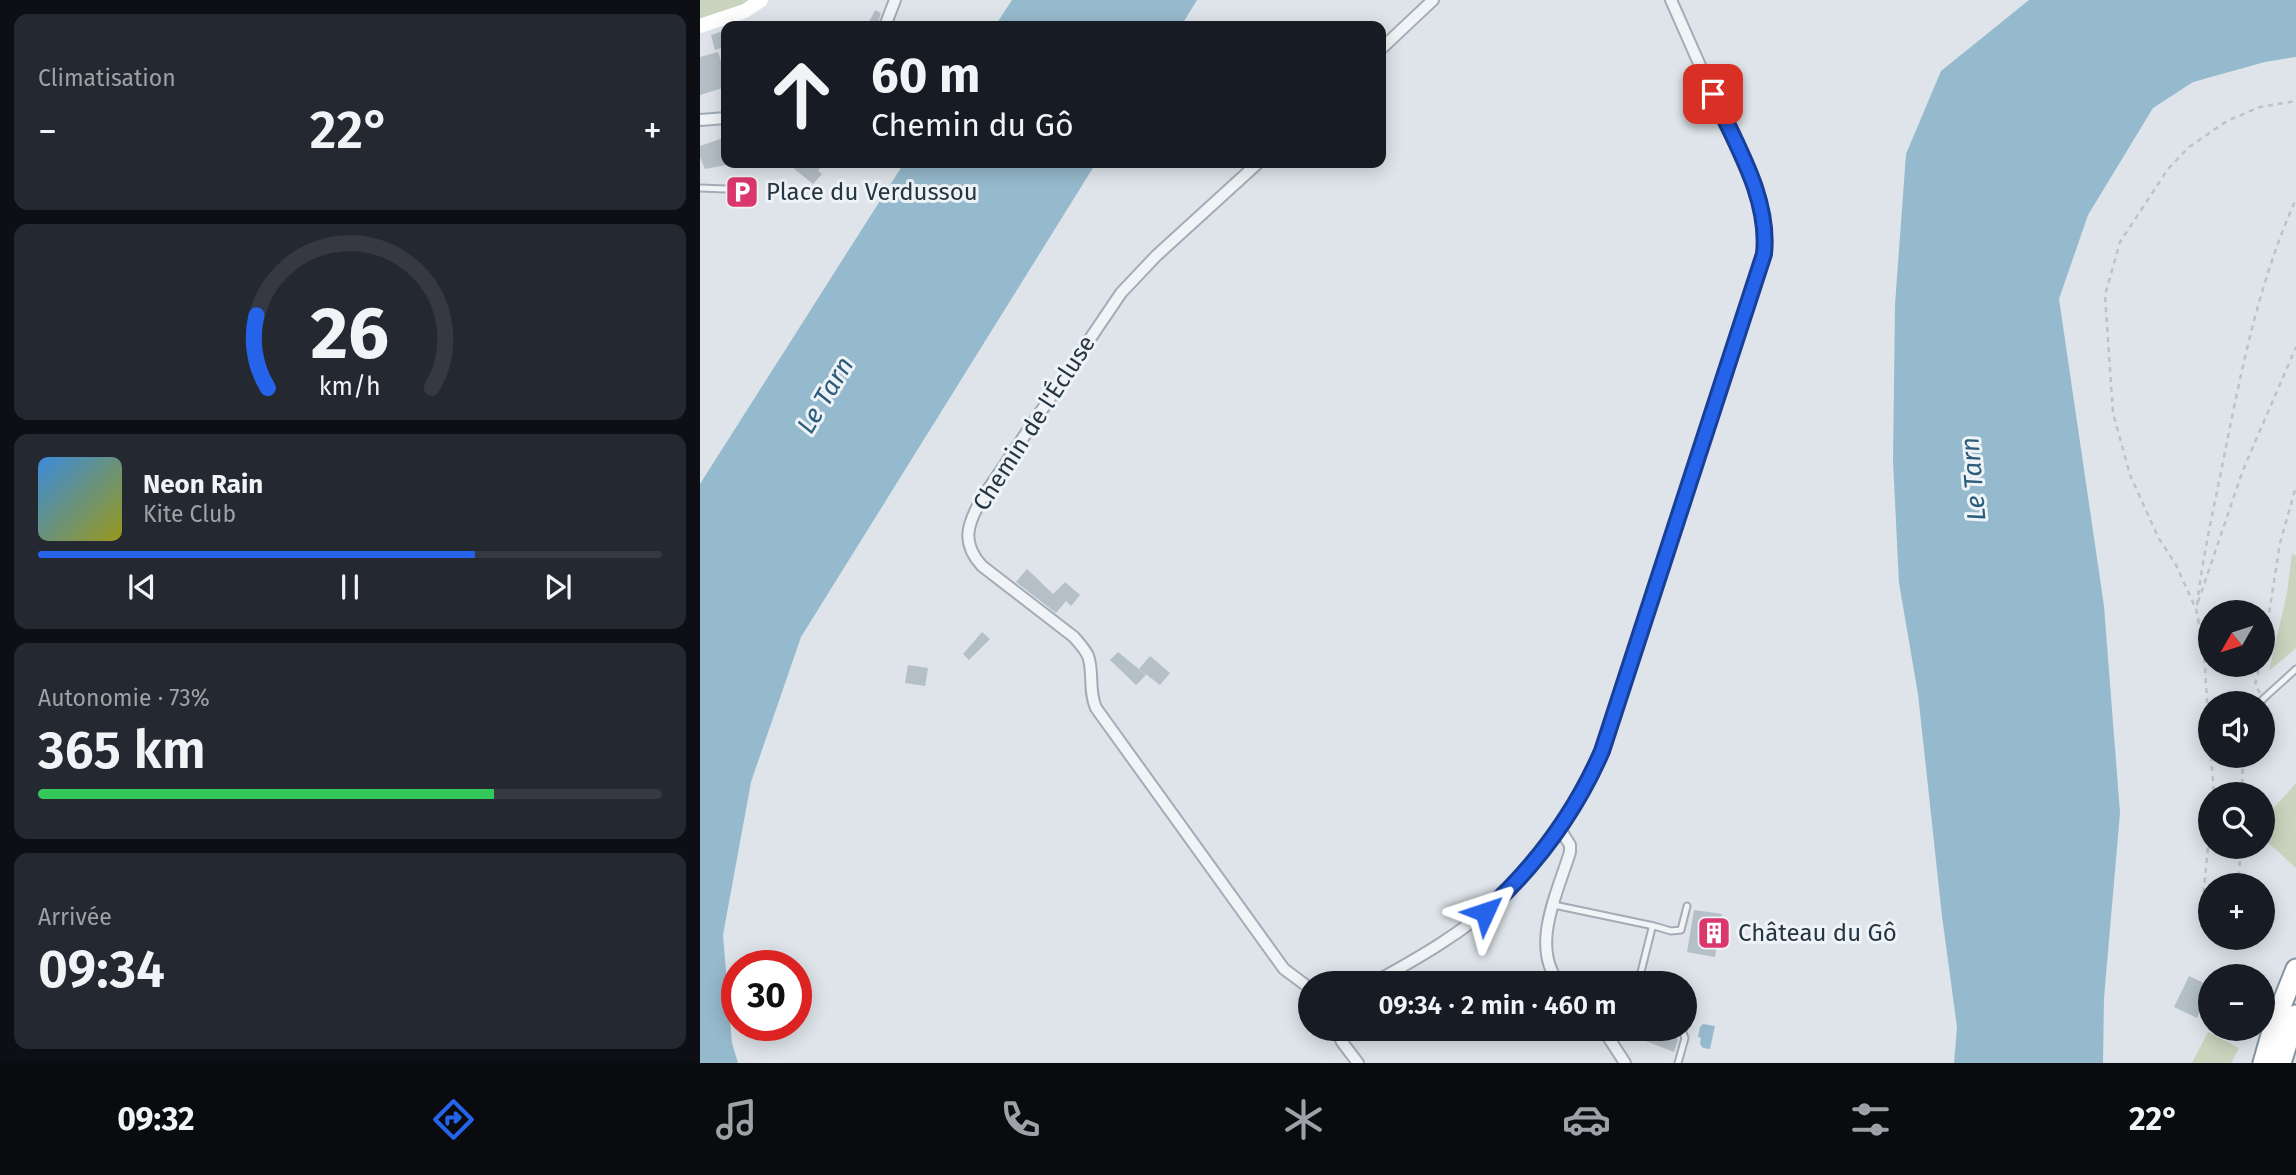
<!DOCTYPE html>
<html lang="fr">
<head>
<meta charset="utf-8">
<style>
	:root { --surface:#171b24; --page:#242831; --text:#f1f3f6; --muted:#9ea1a6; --line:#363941; --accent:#2563eb }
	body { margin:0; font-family:"Fira Sans",sans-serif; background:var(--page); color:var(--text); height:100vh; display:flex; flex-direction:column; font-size:26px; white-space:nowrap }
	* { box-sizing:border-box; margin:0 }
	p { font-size:23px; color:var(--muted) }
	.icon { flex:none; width:38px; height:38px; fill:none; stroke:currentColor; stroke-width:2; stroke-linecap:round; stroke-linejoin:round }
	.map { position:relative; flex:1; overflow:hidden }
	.panel { display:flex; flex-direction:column; gap:14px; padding:14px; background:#0d0f14; width:700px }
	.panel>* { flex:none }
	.banner { position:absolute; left:21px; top:21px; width:665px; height:147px; border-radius:14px; box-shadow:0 4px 18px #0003; background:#171b24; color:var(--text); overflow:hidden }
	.needle { width:46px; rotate:231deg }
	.fabs { position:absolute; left:1498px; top:600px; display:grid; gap:14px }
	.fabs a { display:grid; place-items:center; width:77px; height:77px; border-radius:50%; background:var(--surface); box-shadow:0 4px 18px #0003; font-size:35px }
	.speed { position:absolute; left:21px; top:950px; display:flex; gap:14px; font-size:35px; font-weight:700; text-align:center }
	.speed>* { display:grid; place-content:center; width:91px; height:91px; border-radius:50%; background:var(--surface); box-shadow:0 4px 18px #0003; line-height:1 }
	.speed .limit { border:10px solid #d22; background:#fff; color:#111 }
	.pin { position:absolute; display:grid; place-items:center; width:60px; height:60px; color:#fff; margin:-30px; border-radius:14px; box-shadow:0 4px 10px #0006 }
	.me { position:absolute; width:77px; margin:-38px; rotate:48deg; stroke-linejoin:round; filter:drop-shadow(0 0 5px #0008) }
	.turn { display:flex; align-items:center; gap:24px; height:147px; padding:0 35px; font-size:32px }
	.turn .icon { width:91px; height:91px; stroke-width:2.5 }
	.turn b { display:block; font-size:49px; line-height:60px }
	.big { font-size:52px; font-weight:600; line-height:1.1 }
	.panel .card { flex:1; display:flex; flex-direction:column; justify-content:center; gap:10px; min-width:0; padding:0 24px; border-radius:14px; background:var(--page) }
	.panel .dial { align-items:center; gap:0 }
	.dial svg { height:182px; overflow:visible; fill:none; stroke:var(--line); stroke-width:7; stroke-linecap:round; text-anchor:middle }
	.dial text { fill:var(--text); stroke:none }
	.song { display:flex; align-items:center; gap:21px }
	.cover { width:84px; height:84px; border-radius:10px; background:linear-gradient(135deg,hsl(210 70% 55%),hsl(60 70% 35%)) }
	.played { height:7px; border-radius:4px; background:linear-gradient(90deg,var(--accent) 70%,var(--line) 70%) }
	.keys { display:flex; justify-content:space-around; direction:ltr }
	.heat { display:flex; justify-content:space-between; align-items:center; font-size:38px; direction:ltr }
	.charge { height:10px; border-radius:5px; background:linear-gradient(90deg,#34c759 73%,var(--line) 0) }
	.trip { position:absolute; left:598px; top:971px; width:399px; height:70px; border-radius:35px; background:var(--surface); box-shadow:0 4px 18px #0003; font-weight:600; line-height:70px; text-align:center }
	.dock { display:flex; height:112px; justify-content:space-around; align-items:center; background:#090b0e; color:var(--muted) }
	.dock .icon { width:49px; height:49px }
	.dock .active { color:var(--accent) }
	.dock b { font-size:32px; color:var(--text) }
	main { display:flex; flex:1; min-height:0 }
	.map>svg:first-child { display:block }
	.green { fill:#c8d4be }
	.water { fill:#96bacd }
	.building { fill:#b5bfc7 }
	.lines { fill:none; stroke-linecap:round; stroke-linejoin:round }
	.lane-casing { stroke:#a3acb4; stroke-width:9 }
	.street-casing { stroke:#a3acb4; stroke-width:14 }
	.highway-casing { stroke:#8495a1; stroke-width:23 }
	.path { stroke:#bcc2c8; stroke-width:2.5; stroke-dasharray:5 5; stroke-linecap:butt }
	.lane { stroke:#f1f4f7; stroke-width:5 }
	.street { stroke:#f1f4f7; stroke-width:10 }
	.secondary { stroke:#fff; stroke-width:14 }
	.highway { stroke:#fff; stroke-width:19 }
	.route-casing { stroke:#184099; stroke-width:18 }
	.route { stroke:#2563eb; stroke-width:12 }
	.labels { text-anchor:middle; stroke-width:6; stroke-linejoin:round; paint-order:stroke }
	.poi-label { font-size:24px; fill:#263542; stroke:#eef3f7; text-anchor:start }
	.street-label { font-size:24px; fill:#263542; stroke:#eef3f7 }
	.water-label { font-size:26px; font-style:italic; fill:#2c5c79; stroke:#eef3f7 }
</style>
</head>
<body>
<main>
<section class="panel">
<div class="card"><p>Climatisation</p>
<div class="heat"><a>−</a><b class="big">22°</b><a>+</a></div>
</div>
<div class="card dial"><svg viewBox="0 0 100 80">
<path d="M14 69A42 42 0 1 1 86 69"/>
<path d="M14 69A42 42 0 0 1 9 37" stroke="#2563eb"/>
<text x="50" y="56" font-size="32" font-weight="700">26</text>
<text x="50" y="72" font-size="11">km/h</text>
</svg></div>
<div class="card">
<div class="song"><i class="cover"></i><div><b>Neon Rain</b><p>Kite Club</p></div></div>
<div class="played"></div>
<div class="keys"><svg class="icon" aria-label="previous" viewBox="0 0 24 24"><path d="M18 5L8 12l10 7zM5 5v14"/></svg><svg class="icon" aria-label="pause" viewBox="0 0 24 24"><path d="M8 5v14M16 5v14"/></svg><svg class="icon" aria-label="next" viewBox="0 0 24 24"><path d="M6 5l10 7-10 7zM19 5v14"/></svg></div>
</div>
<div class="card"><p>Autonomie · 73%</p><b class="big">365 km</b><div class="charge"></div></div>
<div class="card"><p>Arrivée</p><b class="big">09:34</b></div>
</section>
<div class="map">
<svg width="1596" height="1063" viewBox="0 0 1596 1063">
	<rect width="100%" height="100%" fill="#dee4e9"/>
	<!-- green -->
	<path class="green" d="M 0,0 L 49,0 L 41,6 L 0,20 Z
		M 1592,554 L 1596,556 L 1596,648 L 1569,671 L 1587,593 Z
		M 1596,783 L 1596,868 L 1563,838 L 1563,820 Z
		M 1508,1032 L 1539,1048 L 1531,1063 L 1492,1063 Z"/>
	<!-- water -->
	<path class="water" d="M 312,0 L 497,0 L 481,26 L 295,26 Z
		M 1329,0 L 1596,0 L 1596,57 L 1565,62 L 1493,82 L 1453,108 L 1388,215 L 1359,299 L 1404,606 L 1420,813 L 1404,998 L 1403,1063 L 1254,1063 L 1257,1027 L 1242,916 L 1218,694 L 1199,583 L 1193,461 L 1195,305 L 1206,154 L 1241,71 Z
		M 204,163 L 396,163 L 101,637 L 51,782 L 23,935 L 32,1043 L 38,1063 L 0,1063 L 0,484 Z
		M 1003,1024 L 1015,1026 L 1010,1049 L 1003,1048 L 1000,1044 L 1001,1038 L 998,1037 L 1000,1027 Z"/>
	<!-- building -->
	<path class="building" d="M 175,10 L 181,13 L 177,26 L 167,26 Z
		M 26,30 L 26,46 L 15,50 L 11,35 Z
		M 18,52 L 26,77 L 26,87 L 0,95 L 0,57 Z
		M 26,137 L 26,165 L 5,169 L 0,157 L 0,146 Z
		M 87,163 L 124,163 L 118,171 L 122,174 L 113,184 Z
		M 327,569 L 353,594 L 365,582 L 380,595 L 371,606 L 366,601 L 356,613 L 316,582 Z
		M 282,632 L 290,639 L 269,660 L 263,654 Z
		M 418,652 L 446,675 L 436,685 L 410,660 Z
		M 450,656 L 470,673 L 460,685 L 439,669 Z
		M 208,665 L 228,668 L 225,686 L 205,683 Z
		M 994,910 L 1022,914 L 1015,957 L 987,952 Z
		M 1489,976 L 1510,986 L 1497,1018 L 1474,1007 Z
		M 915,1029 L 953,1029 L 978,1039 L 974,1052 Z"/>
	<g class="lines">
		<defs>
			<path id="lane" d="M 0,188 L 51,190
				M 1560,704 L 1563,699 L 1596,669
				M 854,905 L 954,926
				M 932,984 L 941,972 L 952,928 L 954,926 L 971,931 L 981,930 L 987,906
				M 972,1029 L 983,1033 L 985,1038 L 978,1063"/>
			<path id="street" d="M 185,26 L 195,0
				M 681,49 L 733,0
				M 0,120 L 26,118
				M 558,163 L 456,256 L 421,293 L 281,500 C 267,525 261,543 282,566 L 374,637 C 379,643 385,649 388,656 C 394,672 388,690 396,708 L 584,969 L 611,989
				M 671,984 C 717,959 766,931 804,895 C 825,875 843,852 860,829
				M 860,984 C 829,947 858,892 870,852 L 870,845 L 860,829 L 887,784 L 909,733 L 1064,254 L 1065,227 L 1059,199 L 971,0
				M 636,1029 L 642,1042 L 658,1063
				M 903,1029 L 925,1063"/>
			<path id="highway" d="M 1563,1063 L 1575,1021 L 1596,969
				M 1581,1063 L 1596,1015"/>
		</defs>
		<!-- lane casing -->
		<use href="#lane" class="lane-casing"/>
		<!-- street casing -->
		<use href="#street" class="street-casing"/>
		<!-- highway casing -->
		<use href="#highway" class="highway-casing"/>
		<!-- path -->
		<path class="path" d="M 0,0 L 1,0
			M 1498,602 L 1543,470 L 1596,347
			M 1497,605 C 1503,553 1515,503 1525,452 C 1542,366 1560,279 1596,199
			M 1563,652 L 1580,543 L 1596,486
			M 1560,693 L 1555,685 L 1560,665
			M 1510,753 L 1504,649 L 1496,609 L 1476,565 L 1458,537 L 1430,475 L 1413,413 L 1405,295 L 1420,242 L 1468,169 L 1489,147 L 1527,121 L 1560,107 L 1596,101
			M 1511,756 L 1514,794
			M 1542,794 L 1543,756
			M 1510,828 L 1502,907 L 1510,917
			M 1538,886 L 1541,847"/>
		<!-- lane -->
		<use href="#lane" class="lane"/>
		<!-- street -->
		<use href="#street" class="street"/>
		<!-- secondary -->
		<path class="secondary" d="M 0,26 L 45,11 L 61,0"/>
		<!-- highway -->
		<use href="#highway" class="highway"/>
	</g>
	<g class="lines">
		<defs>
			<path id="route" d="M 785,912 C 836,866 875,813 902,751 L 1064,254 C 1070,198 1035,143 1013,94"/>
		</defs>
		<!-- route casing -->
		<use href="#route" class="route-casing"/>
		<!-- route -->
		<use href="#route" class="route"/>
	</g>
	<!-- icons -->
	<defs>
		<symbol id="parking-square" viewBox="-11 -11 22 22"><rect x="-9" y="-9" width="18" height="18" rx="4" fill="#da376c" stroke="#eef3f7"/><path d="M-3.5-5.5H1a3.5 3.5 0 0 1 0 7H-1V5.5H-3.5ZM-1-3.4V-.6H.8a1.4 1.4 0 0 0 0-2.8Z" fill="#fff"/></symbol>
		<symbol id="building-square" viewBox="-11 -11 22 22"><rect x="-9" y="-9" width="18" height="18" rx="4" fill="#da376c" stroke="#eef3f7"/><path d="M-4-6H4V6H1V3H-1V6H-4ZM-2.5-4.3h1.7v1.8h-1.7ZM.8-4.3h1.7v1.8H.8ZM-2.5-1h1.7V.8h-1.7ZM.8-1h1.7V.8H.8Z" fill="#fff"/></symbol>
	</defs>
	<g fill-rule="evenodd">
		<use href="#parking-square" x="23" y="173" width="38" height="38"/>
		<use href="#building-square" x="995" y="914" width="38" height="38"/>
	</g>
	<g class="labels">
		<!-- poi labels -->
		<g class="poi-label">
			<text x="66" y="200">Place du Verdussou</text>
			<text x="1038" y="941">Château du Gô</text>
		</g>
		<!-- street labels -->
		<g class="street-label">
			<text transform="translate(334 423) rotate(-57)" y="8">Chemin de l'Écluse</text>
		</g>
		<!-- water labels -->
		<g class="water-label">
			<text transform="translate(125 395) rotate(-59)" y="9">Le Tarn</text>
			<text transform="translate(1273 479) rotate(-95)" y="9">Le Tarn</text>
		</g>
	</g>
</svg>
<div class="fabs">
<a><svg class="needle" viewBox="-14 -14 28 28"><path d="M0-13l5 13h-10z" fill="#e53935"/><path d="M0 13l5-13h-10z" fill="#9ea1a6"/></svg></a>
<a><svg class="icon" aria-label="sound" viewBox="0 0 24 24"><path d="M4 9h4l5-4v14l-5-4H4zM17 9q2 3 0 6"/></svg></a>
<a><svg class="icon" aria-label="search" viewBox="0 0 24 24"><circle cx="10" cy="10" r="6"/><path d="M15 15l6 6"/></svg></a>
<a>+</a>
<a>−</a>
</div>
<div class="speed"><div class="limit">30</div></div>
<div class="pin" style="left:1013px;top:94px;background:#d93025"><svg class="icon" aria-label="arrive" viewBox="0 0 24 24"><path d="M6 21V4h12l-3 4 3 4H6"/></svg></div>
<svg class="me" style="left:785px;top:912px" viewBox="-20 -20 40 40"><path d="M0-17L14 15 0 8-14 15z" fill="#2563eb" stroke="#fff" stroke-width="4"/></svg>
<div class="trip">09:34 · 2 min · 460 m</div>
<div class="banner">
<div class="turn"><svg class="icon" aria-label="ahead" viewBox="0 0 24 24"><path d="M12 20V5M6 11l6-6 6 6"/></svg><div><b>60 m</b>Chemin du Gô</div></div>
</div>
</div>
</main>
<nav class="dock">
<b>09:32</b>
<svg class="icon active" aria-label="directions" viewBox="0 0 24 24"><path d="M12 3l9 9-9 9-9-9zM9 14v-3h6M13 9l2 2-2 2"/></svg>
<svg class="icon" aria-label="music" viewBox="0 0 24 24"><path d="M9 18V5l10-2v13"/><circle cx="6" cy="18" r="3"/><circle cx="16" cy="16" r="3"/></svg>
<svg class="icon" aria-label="phone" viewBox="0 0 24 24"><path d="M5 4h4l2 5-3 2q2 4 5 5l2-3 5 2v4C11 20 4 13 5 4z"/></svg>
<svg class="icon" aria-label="climate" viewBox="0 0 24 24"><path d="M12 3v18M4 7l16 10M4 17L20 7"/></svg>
<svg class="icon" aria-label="car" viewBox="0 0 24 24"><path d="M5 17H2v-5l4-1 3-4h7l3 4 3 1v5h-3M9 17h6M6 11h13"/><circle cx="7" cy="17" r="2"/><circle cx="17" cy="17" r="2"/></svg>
<svg class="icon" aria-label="filters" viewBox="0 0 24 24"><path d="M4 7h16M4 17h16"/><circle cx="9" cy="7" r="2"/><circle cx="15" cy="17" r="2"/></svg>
<b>22°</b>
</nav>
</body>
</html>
